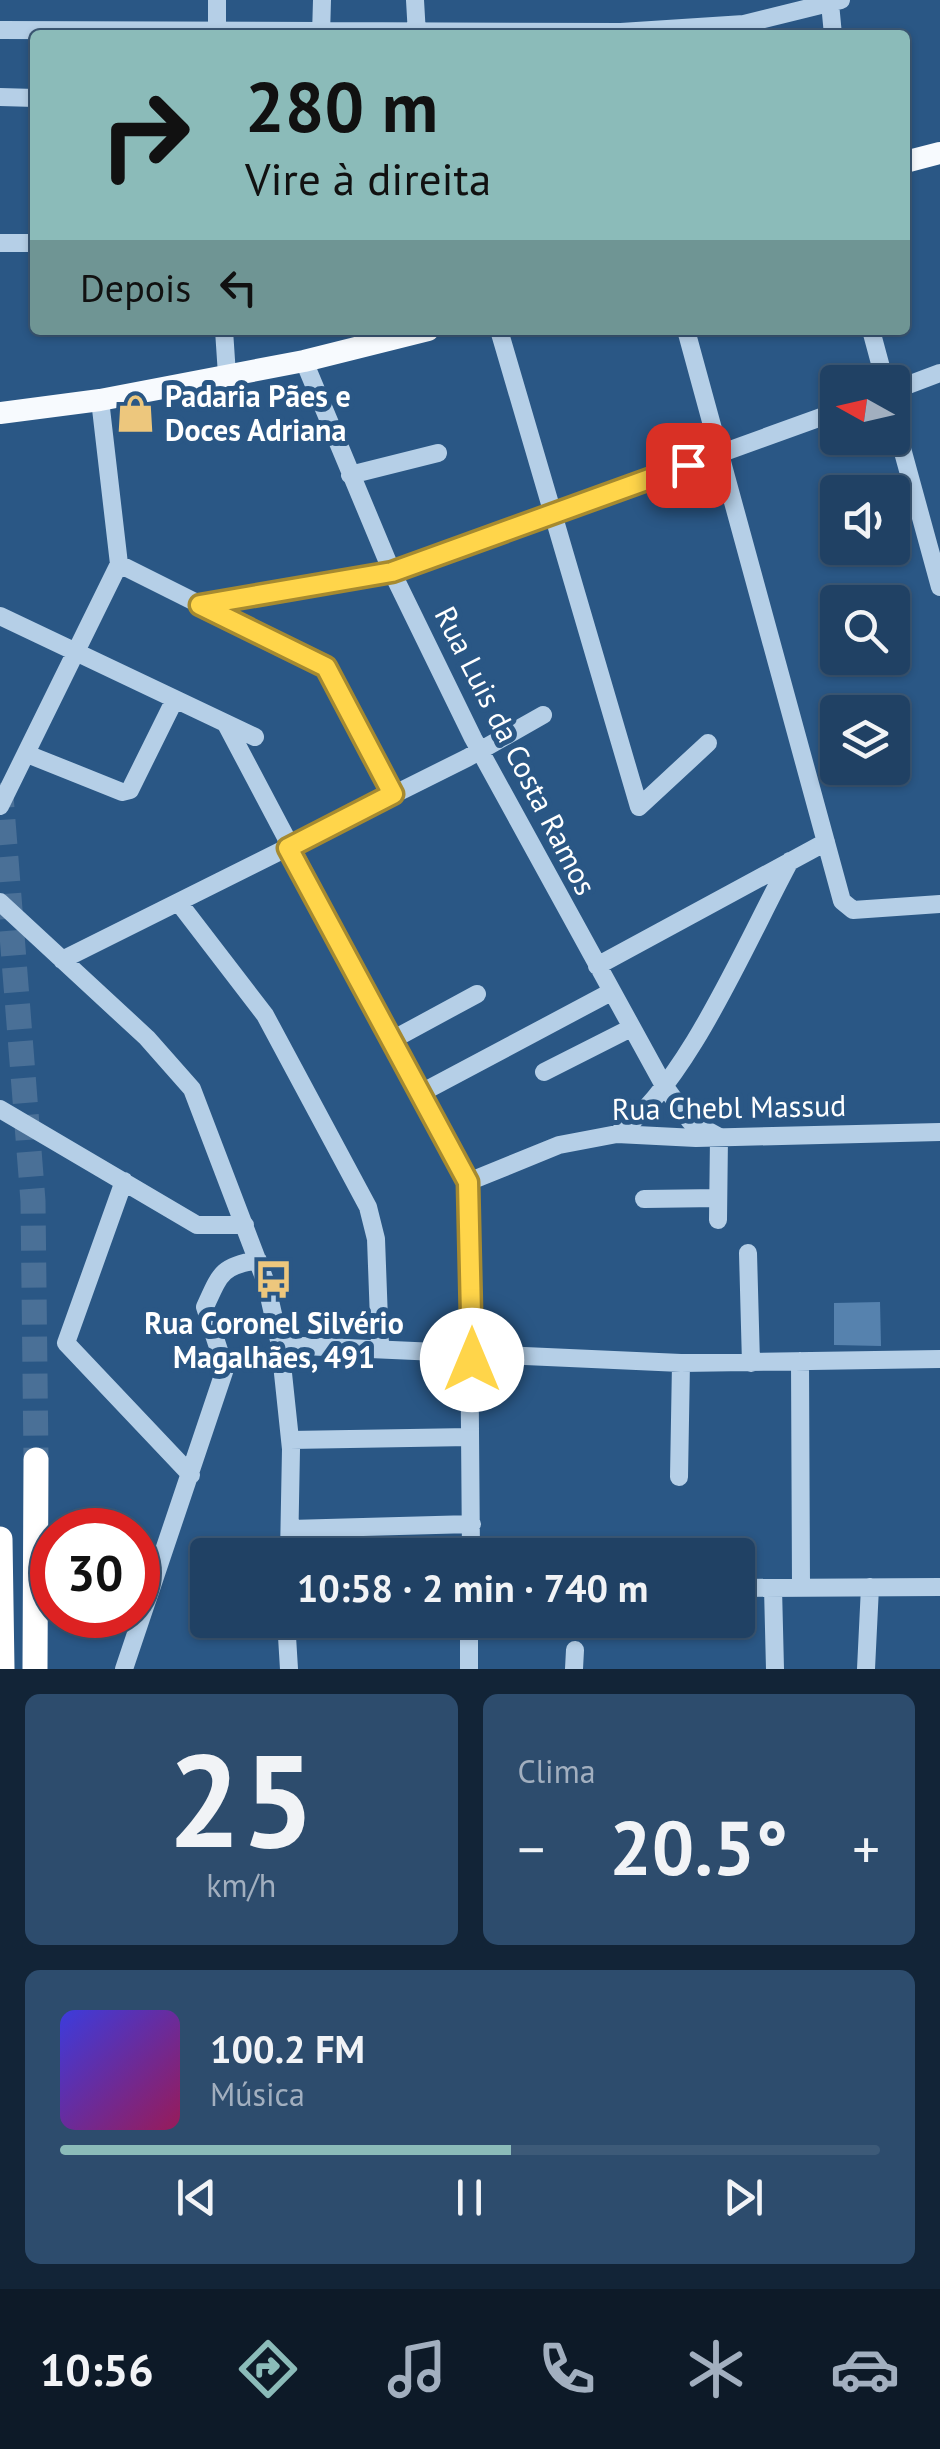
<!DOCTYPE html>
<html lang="pt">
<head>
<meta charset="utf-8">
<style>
	:root { --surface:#204164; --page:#2d4c6d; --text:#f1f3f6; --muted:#a2afbf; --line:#3d5a78; --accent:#8bbbb9 }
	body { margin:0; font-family:"PT Sans",sans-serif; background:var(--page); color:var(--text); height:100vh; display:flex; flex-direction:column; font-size:38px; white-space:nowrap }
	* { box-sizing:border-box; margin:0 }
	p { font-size:32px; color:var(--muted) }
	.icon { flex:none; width:55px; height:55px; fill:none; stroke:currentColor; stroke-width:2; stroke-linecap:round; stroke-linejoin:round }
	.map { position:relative; height:1669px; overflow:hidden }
	.sheet { display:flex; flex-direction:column; gap:25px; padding:25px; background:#122437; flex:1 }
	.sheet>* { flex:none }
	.guide { position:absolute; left:30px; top:30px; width:880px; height:305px; border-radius:10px; box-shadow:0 2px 8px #0004,0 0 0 2px var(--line); background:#8bbbb9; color:#111; overflow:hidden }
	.needle { width:65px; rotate:278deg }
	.controls { position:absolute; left:820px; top:365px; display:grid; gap:20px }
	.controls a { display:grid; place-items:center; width:90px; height:90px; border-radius:10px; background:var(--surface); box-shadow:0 2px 8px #0004,0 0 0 2px var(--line); font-size:50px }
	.speed { position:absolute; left:30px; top:1508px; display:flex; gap:20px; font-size:50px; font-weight:700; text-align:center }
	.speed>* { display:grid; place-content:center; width:130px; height:130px; border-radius:50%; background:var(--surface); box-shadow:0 2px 8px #0004,0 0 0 2px var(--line); line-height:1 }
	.speed .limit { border:15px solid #d22; background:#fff; color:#111 }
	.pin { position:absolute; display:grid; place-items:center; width:85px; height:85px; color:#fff; margin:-42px; border-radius:20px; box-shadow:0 5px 15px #0006 }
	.me { position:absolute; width:110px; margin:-55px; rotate:0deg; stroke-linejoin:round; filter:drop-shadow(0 0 8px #0008) }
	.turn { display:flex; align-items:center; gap:35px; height:210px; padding:0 50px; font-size:45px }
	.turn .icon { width:130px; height:130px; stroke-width:2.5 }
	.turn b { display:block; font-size:70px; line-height:85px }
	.then { display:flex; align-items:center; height:95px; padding:0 50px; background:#0003; gap:20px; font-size:38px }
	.big { font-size:75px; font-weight:600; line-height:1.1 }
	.sheet .tile { flex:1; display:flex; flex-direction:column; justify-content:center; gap:15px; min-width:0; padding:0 35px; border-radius:15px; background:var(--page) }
	.sheet .dial { align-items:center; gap:0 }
	.dial b { font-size:130px; line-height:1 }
	.song { display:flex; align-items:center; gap:30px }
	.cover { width:120px; height:120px; border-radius:15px; background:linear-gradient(135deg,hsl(240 70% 55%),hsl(330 70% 35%)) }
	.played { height:10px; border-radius:5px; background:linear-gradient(90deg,var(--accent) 55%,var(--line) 55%) }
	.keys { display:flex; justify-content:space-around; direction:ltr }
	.heat { display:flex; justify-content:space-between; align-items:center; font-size:55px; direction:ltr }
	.sheet .tiles { flex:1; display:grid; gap:25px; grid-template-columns:1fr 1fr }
	.tile:last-child { grid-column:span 2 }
	.trip { position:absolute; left:190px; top:1538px; width:565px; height:100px; border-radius:10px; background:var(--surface); box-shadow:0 2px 8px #0004,0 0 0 2px var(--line); font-weight:600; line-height:100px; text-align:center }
	.tab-bar { display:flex; height:160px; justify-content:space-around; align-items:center; background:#0d1a28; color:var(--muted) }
	.tab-bar .icon { width:70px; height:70px }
	.tab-bar .on { color:var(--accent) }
	.tab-bar b { font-size:45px; color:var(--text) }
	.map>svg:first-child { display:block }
	.building { fill:#5682ae }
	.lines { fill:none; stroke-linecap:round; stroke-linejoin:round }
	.highway-tunnel { stroke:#4a7097; stroke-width:25; stroke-dasharray:25 12; stroke-linecap:butt }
	.minor { stroke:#b5cfe7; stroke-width:18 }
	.major { stroke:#f7fafe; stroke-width:22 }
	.highway { stroke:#fff; stroke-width:25 }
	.route-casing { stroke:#a68a30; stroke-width:25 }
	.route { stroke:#ffd54a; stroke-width:18 }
	.labels { text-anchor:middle; stroke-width:10; stroke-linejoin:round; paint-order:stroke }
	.poi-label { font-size:30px; font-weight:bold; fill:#fff; stroke:#2a5785; text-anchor:start }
	.street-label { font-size:30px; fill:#fff; stroke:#2a5785 }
</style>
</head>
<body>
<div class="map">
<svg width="940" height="1669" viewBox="0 0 940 1669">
	<rect width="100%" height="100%" fill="#2a5785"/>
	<!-- building -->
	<path class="building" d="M 880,1302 L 881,1346 L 834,1345 L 834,1303 Z"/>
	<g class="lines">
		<!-- highway-tunnel -->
		<path class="highway-tunnel" d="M 0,783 L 33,1201 L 36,1460"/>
		<!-- minor -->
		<path class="minor" d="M 217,0 L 217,35
			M 415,0 L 417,35
			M 830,3 L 833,35
			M 0,30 L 621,32 L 744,24 L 841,0
			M 321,35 L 322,0
			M 0,97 L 35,98
			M 0,243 L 35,243
			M 224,330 L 227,375
			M 499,330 L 639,807 L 708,743
			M 686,330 L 842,901 L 853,910 L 940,904
			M 871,330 L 885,382
			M 304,361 L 392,572 L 473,738 L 663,1084 L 690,1121 L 719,1137 L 718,1220
			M 892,391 L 940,373
			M 892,412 L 940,587
			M 350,475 L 438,453
			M 119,564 L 325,667 L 393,793
			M 200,605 L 392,572 L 838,411
			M 0,616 L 255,737
			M 226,724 L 468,1182 L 471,1555
			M 27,754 L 122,792 L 130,790 L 175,699
			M 0,806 L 119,564 L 100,400
			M 0,902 L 147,1038 L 192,1089 L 266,1283 L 280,1345 L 291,1449 L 289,1555
			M 179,903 L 265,1015 L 368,1207 L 376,1239 L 380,1347
			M 62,960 L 467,758 L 543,715
			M 597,966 L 826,842
			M 392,1040 L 477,994
			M 544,1072 L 631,1028
			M 421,1093 L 611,992
			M 0,1109 L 197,1225 L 245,1225
			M 617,1134 C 687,1085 748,938 790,861
			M 124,1181 L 66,1343 L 191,1475
			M 468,1182 L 559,1145 L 617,1134 L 696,1138 L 940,1132
			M 644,1199 L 718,1198
			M 748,1253 L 751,1363
			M 280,1345 L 681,1363 L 940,1359
			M 800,1361 L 801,1588
			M 290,1440 L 470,1437
			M 679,1477 L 681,1363
			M 290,1529 L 472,1524
			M 738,1588 L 940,1587
			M 773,1588 L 775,1669
			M 286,1620 L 289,1669
			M 124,1669 L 225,1369 L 205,1307 C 220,1274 221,1266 258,1260
			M 469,1669 L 469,1620
			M 574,1669 L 575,1650
			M 866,1669 L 870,1587"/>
		<!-- major -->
		<path class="major" d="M 905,162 L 940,153
			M 0,413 L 100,400 L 304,361 L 428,330"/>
		<!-- highway -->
		<path class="highway" d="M 0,1539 L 2,1669
			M 35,1669 L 36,1460"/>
	</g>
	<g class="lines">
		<defs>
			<path id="route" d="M 472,1360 L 468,1182 L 288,848 L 393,794 L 326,667 L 200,605 L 392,572 L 688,465"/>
		</defs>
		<!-- route casing -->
		<use href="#route" class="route-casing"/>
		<!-- route -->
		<use href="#route" class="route"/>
	</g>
	<!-- icons -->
	<defs>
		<symbol id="shop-bare" viewBox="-9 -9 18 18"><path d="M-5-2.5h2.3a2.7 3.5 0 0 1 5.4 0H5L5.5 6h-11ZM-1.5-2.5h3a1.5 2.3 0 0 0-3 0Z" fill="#edc77d" stroke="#2a5785" stroke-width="2.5" paint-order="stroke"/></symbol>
		<symbol id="bus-bare" viewBox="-9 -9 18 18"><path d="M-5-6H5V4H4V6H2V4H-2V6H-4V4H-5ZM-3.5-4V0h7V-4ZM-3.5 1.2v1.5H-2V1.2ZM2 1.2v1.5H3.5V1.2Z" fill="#edc77d" stroke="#2a5785" stroke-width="2.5" paint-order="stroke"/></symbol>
	</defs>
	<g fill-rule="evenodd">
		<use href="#shop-bare" x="108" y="386" width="55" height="55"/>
		<use href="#bus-bare" x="246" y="1252" width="55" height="55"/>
	</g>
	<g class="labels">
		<!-- poi labels -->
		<g class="poi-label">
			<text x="165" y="407">Padaria Pães e<tspan x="165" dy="34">Doces Adriana</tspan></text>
			<text x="274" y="1334" text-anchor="middle">Rua Coronel Silvério<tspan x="274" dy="34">Magalhães, 491</tspan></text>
		</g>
		<!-- street labels -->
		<g class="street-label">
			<text transform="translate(515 751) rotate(63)" y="10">Rua Luis da Costa Ramos</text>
			<text transform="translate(729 1108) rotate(-1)" y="10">Rua Chebl Massud</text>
		</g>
	</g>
</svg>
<div class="controls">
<a><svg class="needle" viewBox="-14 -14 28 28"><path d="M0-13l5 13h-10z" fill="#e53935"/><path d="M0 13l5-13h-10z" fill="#a2afbf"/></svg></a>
<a><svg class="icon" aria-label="sound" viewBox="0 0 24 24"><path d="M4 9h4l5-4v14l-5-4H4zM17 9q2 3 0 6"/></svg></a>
<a><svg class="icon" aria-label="search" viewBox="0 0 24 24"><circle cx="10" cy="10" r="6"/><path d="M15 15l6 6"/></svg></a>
<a><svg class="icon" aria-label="layers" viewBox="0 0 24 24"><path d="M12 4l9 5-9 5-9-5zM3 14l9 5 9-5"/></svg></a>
</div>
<div class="speed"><div class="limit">30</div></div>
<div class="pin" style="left:688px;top:465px;background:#d93025"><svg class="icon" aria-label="arrive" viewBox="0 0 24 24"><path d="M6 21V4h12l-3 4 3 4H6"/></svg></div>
<svg class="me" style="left:472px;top:1360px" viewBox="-20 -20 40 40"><circle r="19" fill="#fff"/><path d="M0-13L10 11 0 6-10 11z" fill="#ffd54a"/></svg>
<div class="trip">10:58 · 2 min · 740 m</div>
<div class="guide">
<div class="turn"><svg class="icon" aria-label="right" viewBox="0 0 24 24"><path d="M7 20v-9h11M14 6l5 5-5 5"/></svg><div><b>280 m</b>Vire à direita</div></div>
<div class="then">Depois<svg class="icon" aria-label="left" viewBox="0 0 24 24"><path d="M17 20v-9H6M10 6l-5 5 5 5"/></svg></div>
</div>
</div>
<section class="sheet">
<div class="tiles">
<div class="tile dial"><b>25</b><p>km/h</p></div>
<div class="tile"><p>Clima</p>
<div class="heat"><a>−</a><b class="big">20.5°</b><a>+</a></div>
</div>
<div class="tile">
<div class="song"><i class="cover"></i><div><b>100.2 FM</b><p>Música</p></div></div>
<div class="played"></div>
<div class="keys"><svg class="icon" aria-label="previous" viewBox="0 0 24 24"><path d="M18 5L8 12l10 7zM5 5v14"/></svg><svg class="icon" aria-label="pause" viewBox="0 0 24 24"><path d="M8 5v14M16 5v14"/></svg><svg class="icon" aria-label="next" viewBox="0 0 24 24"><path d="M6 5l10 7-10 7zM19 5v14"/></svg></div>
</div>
</div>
</section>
<nav class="tab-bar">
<b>10:56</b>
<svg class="icon on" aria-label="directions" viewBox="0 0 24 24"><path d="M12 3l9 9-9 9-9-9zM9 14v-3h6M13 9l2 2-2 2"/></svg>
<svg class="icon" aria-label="music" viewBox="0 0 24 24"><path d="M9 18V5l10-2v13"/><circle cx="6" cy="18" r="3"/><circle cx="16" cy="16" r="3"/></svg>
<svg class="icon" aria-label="phone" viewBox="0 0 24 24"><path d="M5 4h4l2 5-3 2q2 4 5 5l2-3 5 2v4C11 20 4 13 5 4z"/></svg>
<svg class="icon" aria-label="climate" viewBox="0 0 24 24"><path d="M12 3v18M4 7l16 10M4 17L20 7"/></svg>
<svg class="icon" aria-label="car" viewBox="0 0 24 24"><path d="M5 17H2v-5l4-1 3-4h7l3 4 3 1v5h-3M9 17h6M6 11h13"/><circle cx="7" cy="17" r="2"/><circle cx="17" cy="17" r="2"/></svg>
</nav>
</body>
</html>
